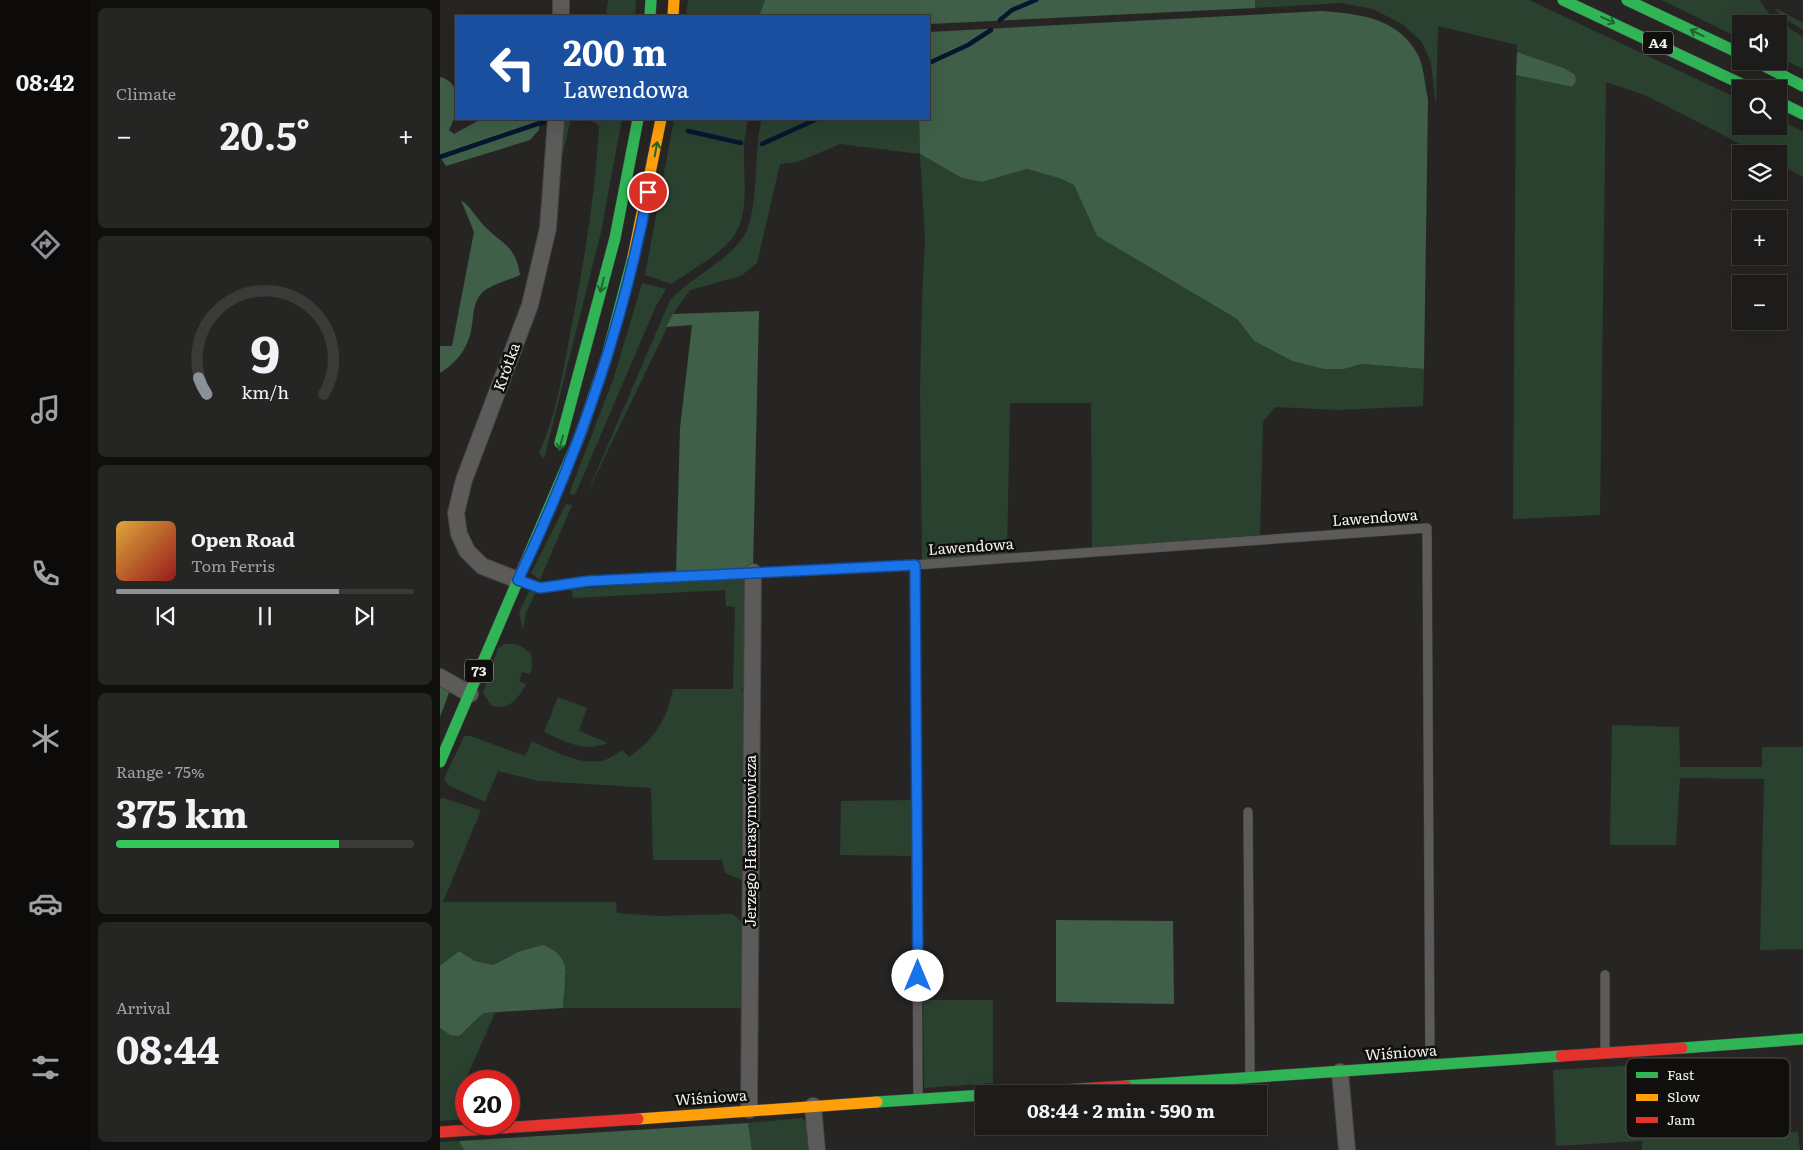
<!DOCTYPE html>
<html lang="en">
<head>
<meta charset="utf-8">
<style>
	:root { --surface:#1d1c1a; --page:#252523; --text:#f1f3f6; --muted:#a0a1a2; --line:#3b3a39; --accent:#8c9099 }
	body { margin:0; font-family:Literata,serif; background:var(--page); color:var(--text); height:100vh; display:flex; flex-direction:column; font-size:19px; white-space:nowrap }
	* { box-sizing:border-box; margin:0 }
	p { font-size:16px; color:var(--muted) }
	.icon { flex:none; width:28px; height:28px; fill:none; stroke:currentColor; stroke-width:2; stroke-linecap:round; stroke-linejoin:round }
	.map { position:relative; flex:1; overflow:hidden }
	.details { display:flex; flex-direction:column; gap:8px; padding:8px; background:#100f0e; width:350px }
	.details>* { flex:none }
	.hud { position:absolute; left:15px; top:15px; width:475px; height:105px; border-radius:0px; box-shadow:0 5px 20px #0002,0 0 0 1px var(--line); background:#1a4fa0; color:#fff; overflow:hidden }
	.fabs { position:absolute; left:1292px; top:15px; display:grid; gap:10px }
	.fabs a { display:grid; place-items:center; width:55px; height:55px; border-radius:0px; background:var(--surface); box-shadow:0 5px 20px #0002,0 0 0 1px var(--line); font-size:25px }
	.speed { position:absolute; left:15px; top:1070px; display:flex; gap:10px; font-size:25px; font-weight:700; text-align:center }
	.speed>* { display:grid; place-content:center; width:65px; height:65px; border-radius:50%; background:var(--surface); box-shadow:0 5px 20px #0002,0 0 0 1px var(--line); line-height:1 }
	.speed .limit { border:8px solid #d22; background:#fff; color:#111 }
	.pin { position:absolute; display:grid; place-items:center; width:42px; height:42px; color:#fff; margin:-21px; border:2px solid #fff; border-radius:50%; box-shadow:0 1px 5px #0007 }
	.me { position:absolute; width:55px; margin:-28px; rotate:0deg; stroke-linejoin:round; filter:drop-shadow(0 0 4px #0008) }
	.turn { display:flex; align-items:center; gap:18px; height:105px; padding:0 25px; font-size:22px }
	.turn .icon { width:65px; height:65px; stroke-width:2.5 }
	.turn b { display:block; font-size:35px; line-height:42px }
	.big { font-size:38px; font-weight:700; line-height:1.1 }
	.details .tile { flex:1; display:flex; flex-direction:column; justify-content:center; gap:8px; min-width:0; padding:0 18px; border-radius:8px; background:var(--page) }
	.details .dial { align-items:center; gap:0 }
	.dial svg { height:130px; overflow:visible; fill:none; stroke:var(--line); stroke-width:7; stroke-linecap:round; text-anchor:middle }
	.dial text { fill:var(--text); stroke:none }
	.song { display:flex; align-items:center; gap:15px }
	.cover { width:60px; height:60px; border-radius:8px; background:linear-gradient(135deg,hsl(40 70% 55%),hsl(0 70% 35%)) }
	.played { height:5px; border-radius:2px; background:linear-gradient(90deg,var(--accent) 75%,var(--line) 75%) }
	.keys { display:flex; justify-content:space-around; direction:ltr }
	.heat { display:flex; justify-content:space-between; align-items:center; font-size:28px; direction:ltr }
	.charge { height:8px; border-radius:4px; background:linear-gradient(90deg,#34c759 75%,var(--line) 0) }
	.trip { position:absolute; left:535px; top:1085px; width:292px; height:50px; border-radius:0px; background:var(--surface); box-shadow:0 5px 20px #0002,0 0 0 1px var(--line); font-weight:700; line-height:50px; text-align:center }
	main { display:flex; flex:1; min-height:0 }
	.dock { display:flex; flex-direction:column; width:90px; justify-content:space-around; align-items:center; background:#0c0b0a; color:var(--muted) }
	.dock .icon { width:35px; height:35px }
	.dock .selected { color:var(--accent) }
	.dock b { font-size:22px; color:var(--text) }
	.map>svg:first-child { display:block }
	.green { fill:#2a4130 }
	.forest { fill:#3f5f48 }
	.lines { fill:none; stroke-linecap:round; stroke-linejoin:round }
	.stream { stroke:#06162f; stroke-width:4.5 }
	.lane-casing { stroke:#444342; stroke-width:10 }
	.street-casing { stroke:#444342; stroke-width:18 }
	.fast-casing { stroke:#444342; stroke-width:12 }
	.slow-casing { stroke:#444342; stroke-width:12 }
	.jam-casing { stroke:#444342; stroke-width:12 }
	.lane { stroke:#5c5b59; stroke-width:9 }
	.street { stroke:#5c5b59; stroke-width:16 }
	.fast { stroke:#30b455; stroke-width:11 }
	.slow { stroke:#ff9f0a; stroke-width:11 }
	.jam { stroke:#e5322d; stroke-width:11 }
	.oneway { stroke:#206231 }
	.route-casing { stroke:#114b97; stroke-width:12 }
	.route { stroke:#1a73e8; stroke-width:9 }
	.labels { text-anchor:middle; stroke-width:5; stroke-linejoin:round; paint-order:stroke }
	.shield { fill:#100f0d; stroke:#aeadaa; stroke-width:1 }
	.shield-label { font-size:14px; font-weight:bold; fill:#f2f1ee }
	.street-label { font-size:15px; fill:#f2f1ee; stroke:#100f0d }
	.key { fill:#100f0d; stroke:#545350; stroke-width:1 }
	.key-label { font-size:14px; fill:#f2f1ee }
</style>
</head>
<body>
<main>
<nav class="dock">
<b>08:42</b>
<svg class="icon selected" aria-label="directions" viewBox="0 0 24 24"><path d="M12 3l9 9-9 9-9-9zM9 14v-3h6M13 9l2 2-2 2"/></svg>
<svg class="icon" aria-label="music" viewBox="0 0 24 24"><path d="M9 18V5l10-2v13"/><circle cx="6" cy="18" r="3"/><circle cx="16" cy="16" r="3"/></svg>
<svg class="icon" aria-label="phone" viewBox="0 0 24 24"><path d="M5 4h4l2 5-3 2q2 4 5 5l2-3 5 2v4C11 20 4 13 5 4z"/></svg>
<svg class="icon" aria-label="climate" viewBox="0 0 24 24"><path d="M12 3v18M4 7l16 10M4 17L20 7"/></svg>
<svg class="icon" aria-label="car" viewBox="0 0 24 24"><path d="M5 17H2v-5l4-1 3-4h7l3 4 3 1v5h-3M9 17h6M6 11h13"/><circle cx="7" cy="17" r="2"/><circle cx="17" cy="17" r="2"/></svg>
<svg class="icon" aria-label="filters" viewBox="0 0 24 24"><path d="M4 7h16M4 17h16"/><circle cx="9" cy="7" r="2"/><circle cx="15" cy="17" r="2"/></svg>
</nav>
<section class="details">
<div class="tile"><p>Climate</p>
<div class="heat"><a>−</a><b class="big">20.5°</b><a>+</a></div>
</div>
<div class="tile dial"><svg viewBox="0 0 100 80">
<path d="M14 69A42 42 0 1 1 86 69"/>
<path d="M14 69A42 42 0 0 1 9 59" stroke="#8c9099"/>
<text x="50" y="56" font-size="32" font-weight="700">9</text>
<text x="50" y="72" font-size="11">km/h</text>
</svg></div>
<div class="tile">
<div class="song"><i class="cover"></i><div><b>Open Road</b><p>Tom Ferris</p></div></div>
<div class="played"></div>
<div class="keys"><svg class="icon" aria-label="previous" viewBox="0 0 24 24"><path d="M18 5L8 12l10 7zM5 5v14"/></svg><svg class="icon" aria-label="pause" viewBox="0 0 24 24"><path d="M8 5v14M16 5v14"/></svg><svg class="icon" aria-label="next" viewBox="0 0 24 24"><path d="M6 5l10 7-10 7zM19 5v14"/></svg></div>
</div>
<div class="tile"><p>Range · 75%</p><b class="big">375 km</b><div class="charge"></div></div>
<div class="tile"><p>Arrival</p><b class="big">08:44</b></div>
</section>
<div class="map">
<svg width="1363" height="1150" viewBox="0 0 1363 1150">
	<rect width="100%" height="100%" fill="#272523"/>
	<!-- green -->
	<path class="green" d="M 168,0 L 196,0 L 195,16 L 166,16 Z
		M 248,0 L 325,0 L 319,16 L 246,16 Z
		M 815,0 L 1089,0 L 1301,100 L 1301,126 L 1339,126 L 1339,119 L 1363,132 L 1363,177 L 1339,164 L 1339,154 L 1320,154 L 1207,96 L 1166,82 L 1160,515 L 1073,519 L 1076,75 L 1131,87 L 1124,68 L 1077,52 L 1077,45 L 998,26 L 996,106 L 991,63 L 982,42 L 962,24 L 933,9 L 901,3 L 815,8 Z
		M 1222,0 L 1319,0 L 1332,17 L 1363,37 L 1363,69 L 1339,57 L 1339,24 L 1301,24 L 1301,39 Z
		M 1335,8 L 1363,23 L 1363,30 L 1341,16 Z
		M 124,119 L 131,119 L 122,157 Z
		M 132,119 L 182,119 L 161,232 L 104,459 L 99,453 C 115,418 122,378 129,340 C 143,269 155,198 159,126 L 154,122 Z
		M 234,119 L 308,119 C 306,129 304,139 304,149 C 303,179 311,215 291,240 C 278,256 249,271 232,284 L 205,275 Z
		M 322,119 L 479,119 L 480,154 L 522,178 L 542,182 L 587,169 L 619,178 L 634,185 L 657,236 L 797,319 L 814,341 L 852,361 L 883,369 L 904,369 L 922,364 L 984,369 L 983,406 L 899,410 L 835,407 L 823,422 L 820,535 L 652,548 L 651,403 L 570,403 L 567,554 L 482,560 L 480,390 L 482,300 L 485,240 L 480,154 L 400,144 L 358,162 L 340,164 L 317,263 L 301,276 L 250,290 L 235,311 L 146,496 L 230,300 C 252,277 283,264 302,239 C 320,216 313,149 322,119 Z
		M 202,283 L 226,289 L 215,308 L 135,495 L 129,494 L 174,377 Z
		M 126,504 L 132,505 L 100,580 L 91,573 Z
		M 305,577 L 309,580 L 309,684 L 302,687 L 303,693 L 309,697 L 309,790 L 302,796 L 302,880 L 285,873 L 282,860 L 213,860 L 211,788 L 99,781 L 58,771 L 45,802 L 8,785 L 4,779 L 24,736 L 31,736 L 85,756 L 92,741 C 112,750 141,767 165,760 C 171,758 177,753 182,750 L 189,757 C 214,740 227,719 233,689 L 293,689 L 295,607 L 286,606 L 285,590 L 133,598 L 131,589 Z
		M 89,591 L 96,592 L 86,613 L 83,630 L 79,613 Z
		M 65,644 C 76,643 83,646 91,654 L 92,668 L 90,674 L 82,672 L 79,681 L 86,684 C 78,699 70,710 52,706 L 43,693 L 58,648 Z
		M 118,697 L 147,708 L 139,731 L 168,743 C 144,753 126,742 104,732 Z
		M 1172,725 L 1239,727 L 1240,767 L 1322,767 L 1322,747 L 1363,747 L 1363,949 L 1320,950 L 1324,779 L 1240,778 L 1236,845 L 1170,845 Z
		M 3,798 L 41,810 L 3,902 L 176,902 L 177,913 L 218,916 L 292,914 L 300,920 L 305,929 L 304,1008 L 123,1008 L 123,992 L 127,974 L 69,956 L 53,965 L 35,961 L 19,951 L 0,966 L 0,799 Z
		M 474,800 L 474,856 L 400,855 L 401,801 Z
		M 483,1000 L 553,1000 L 553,1083 L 484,1088 Z
		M 44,1013 L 55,1013 L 25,1081 L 25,1119 L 0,1121 L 0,1028 L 10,1035 L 27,1030 L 33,1020 Z
		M 1247,1062 L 1253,1138 L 1358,1132 L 1360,1150 L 1202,1150 L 1202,1141 L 1116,1146 L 1113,1070 Z
		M 362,1118 L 366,1122 L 371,1150 L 312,1150 L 308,1123 Z
		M 19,1141 L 24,1150 L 0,1150 L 0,1142 Z"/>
	<!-- forest -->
	<path class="forest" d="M 325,0 L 815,0 L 815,8 L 489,24 L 489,16 L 319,16 Z
		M 882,11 C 920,14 960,18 979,57 C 984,69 985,86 988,99 L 984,369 L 922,364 L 904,369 L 883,369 L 852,361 L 814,341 L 797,319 L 657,236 L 634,185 L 619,178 L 587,169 L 542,182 L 522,178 L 480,154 L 479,119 L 489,119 L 489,32 Z
		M 1077,52 L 1124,68 L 1135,75 L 1136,81 L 1132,87 L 1076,75 Z
		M 0,77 C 24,82 18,114 9,130 L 14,134 L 41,119 L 100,119 L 99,130 L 90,140 L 6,166 L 0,157 Z
		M 21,200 C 30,207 33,212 39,220 C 58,244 75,241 80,275 C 69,280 54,284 44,291 C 32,301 34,317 31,331 C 27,350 16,363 0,373 L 0,346 L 12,346 L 34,232 Z
		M 319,311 L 313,568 L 236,574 L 240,428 L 252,325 L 226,327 L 233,314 Z
		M 0,682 L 10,690 L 0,717 Z
		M 616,920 L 733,921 L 734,1004 L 616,1002 Z
		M 103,945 C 136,958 123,980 123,1008 L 44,1013 C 34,1020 28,1029 19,1036 L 10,1035 L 0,1028 L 0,966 L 19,951 L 35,961 L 53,965 L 78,952 Z
		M 308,1123 L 312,1150 L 24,1150 L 19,1141 Z"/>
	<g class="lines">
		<!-- stream -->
		<path class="stream" d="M 560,20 L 572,10 L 596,0
			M 489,63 L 528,45 L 551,30
			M 166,119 L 167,119
			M 248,131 L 301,143
			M 322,144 L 377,119
			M 0,157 L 106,121"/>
		<defs>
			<path id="lane" d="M 475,565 L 478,1097
				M 81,581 L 100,588 L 149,581 L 475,565 L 987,528 L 990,1065
				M 808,812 L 810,1077
				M 1165,975 L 1165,1052"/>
			<path id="street" d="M 121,16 L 121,0
				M 78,580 L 42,566 L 27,551 L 19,534 L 16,513 L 24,480 L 90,305 L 108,228 L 116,119
				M 0,677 L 30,694
				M 900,1072 L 907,1150
				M 373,1106 L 377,1150
				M 309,1110 L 313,572"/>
			<path id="fast" d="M 1123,0 L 1312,89
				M 1187,0 L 1301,54
				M 210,16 L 211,0
				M 1315,61 L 1363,86
				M 1339,102 L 1363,114
				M 120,443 L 175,238 L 198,119
				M 0,762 L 141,433 L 167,356 L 193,257
				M 1242,1048 L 1363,1039
				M 686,1086 L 1121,1056
				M 437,1102 L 544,1095"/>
			<path id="slow" d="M 233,16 L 234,0
				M 193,257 L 221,119
				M 198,1119 L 437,1102"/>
			<path id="jam" d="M 1121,1056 L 1242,1048
				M 560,1094 L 686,1086
				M 0,1132 L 198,1119"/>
		</defs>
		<!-- lane casing -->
		<use href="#lane" class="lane-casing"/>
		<!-- street casing -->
		<use href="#street" class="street-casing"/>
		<!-- fast casing -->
		<use href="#fast" class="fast-casing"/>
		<!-- slow casing -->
		<use href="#slow" class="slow-casing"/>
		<!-- jam casing -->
		<use href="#jam" class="jam-casing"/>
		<!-- lane -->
		<use href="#lane" class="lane"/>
		<!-- street -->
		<use href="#street" class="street"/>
		<!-- fast -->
		<use href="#fast" class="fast"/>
		<!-- slow -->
		<use href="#slow" class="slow"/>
		<!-- jam -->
		<use href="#jam" class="jam"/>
	</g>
	<!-- one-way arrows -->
	<defs><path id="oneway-shaft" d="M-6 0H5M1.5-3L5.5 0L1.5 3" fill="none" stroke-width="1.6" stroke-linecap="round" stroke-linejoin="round" transform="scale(1.25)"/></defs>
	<g class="oneway">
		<use href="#oneway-shaft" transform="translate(1168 20) rotate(25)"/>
		<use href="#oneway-shaft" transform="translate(1257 33) rotate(-154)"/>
		<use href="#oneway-shaft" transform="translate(216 149) rotate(-80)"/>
		<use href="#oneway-shaft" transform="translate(162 285) rotate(105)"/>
		<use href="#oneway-shaft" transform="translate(121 443) rotate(106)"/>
	</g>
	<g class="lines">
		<defs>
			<path id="route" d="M 208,192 C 183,327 137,457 78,580 L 100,588 L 149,581 L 475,565 L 478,976"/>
		</defs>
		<!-- route casing -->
		<use href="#route" class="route-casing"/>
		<!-- route -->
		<use href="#route" class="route"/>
	</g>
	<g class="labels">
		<!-- shield labels -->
		<g class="shield">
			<rect x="1203" y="31.5" width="30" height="23" rx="4"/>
			<rect x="25" y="659.5" width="28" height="23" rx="4"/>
		</g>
		<g class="shield-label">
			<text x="1218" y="48">A4</text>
			<text x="39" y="676">73</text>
		</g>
		<!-- street labels -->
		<g class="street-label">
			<text transform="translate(67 367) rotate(-70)" y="5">Krótka</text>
			<text transform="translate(935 518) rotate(-4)" y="5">Lawendowa</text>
			<text transform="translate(531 547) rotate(-4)" y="5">Lawendowa</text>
			<text transform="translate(311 841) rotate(-90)" y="5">Jerzego Harasymowicza</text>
			<text transform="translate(961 1053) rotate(-4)" y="5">Wiśniowa</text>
			<text transform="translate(271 1098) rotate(-4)" y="5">Wiśniowa</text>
		</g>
	</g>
	<!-- legend -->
	<rect x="1186" y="1058" width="164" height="80" rx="8" class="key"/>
	<rect x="1196" y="1072" width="22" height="6" fill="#30b455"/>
	<rect x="1196" y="1094" width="22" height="7" fill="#ff9f0a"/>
	<rect x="1196" y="1117" width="22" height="6" fill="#e5322d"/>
	<g class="key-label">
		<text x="1227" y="1080">Fast</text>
		<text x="1227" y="1102">Slow</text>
		<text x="1227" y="1125">Jam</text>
	</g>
</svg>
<div class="fabs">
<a><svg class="icon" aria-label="sound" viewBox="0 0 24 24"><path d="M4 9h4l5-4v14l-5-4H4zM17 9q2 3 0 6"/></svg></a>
<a><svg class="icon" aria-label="search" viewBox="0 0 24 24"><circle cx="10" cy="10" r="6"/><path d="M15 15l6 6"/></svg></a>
<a><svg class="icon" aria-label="layers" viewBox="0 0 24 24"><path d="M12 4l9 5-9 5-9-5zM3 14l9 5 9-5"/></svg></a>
<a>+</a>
<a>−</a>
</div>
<div class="speed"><div class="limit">20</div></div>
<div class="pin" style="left:208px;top:192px;background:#d93025"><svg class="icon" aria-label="arrive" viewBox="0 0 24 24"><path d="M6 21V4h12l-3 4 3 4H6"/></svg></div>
<svg class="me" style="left:478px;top:976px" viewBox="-20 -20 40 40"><circle r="19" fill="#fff"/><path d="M0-13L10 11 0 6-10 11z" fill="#1a73e8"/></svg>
<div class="trip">08:44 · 2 min · 590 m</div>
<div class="hud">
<div class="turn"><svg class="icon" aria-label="left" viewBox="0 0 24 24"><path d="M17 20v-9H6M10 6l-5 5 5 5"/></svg><div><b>200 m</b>Lawendowa</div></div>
</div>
</div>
</main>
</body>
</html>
